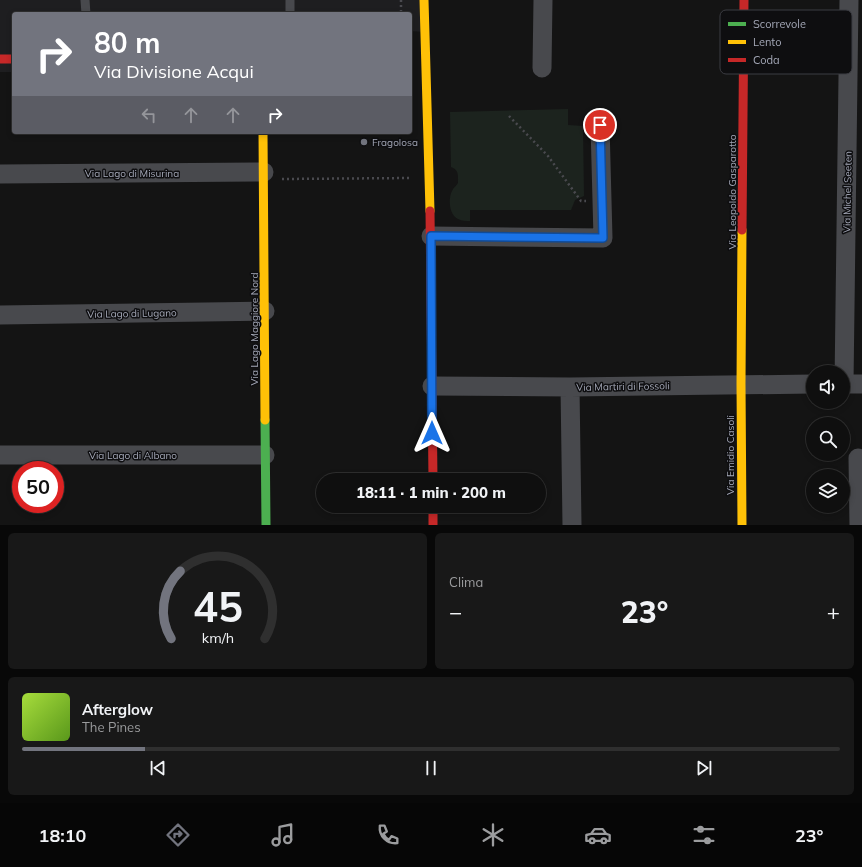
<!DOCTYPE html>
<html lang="it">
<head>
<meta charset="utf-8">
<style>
	:root { --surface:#0f0f0f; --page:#181818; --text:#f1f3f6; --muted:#9b9c9e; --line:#2f2f2f; --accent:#72747e }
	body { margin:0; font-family:Mulish,sans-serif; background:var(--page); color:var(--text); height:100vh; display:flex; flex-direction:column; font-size:15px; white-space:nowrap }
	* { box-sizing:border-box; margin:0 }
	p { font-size:13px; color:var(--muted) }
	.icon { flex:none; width:22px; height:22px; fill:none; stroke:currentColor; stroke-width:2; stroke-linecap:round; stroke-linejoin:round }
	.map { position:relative; height:525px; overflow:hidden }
	.panel { display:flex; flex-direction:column; gap:8px; padding:8px; background:#080808; flex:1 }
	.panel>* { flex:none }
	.hud { position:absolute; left:12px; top:12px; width:400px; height:122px; border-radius:4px; box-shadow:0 2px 6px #0003,0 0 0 1px var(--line); background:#72747e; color:#fff; overflow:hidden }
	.tools { position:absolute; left:806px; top:365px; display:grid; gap:8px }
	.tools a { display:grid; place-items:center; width:44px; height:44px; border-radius:50%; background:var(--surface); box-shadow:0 2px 6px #0003,0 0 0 1px var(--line); font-size:20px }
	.speed { position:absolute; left:12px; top:461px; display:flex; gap:8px; font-size:20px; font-weight:700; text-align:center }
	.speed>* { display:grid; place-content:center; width:52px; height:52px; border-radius:50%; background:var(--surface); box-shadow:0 2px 6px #0003,0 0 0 1px var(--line); line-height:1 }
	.speed .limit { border:6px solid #d22; background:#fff; color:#111 }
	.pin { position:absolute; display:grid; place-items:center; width:34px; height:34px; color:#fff; margin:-17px; border:2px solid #fff; border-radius:50%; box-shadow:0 1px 4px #0007 }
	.me { position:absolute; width:44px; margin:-22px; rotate:0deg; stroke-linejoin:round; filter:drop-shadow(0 0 3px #0008) }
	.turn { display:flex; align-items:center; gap:14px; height:84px; padding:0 16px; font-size:18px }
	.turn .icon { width:52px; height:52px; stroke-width:2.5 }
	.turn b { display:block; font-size:28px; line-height:34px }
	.lanes { display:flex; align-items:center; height:38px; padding:0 16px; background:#0003; justify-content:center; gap:20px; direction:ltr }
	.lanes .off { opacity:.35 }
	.big { font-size:30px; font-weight:800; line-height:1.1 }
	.panel .widget { flex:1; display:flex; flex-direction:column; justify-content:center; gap:6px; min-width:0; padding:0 14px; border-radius:6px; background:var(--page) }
	.panel .dial { align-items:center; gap:0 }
	.dial svg { height:104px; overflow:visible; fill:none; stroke:var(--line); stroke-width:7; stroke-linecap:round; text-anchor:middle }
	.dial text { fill:var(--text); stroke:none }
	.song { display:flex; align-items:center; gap:12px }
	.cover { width:48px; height:48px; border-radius:6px; background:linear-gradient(135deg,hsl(80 70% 55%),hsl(90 70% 35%)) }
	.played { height:4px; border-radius:2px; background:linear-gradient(90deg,var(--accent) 15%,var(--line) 15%) }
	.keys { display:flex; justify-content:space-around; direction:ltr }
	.heat { display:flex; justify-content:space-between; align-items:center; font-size:22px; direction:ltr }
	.panel .tiles { flex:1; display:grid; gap:8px; grid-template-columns:1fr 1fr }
	.widget:last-child { grid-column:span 2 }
	.trip { position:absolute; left:316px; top:473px; width:230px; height:40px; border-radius:20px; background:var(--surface); box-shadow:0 2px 6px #0003,0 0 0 1px var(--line); font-weight:800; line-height:40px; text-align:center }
	.tab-bar { display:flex; height:64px; justify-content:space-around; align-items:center; background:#060606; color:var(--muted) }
	.tab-bar .icon { width:28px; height:28px }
	.tab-bar .on { color:var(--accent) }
	.tab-bar b { font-size:18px; color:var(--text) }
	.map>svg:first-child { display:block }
	.built { fill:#1e1e20 }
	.green { fill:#1c231e }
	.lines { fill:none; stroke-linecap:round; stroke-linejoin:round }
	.path { stroke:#4a4a4f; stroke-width:2.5; stroke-dasharray:2 3; stroke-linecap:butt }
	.lane { stroke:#48494d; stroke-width:9 }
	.street { stroke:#48494d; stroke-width:19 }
	.fast { stroke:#4caf50; stroke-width:9 }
	.slow { stroke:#ffc107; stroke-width:9 }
	.jam { stroke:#c62828; stroke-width:9 }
	.route-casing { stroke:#114b97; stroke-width:10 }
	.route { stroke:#1a73e8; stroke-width:7 }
	.poi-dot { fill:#72747e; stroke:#0e0e10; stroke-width:1.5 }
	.labels { text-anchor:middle; stroke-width:3; stroke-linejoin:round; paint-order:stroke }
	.poi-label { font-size:10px; fill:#a4a8b7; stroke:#0e0e10; text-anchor:start }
	.street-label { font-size:10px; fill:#a4a8b7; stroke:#0e0e10 }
	.key { fill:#0e0e10; stroke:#3b3c42; stroke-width:1 }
	.key-label { font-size:11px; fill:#a4a8b7 }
</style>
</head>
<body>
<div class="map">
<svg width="862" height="525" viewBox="0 0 862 525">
	<rect width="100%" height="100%" fill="#141414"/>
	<!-- built -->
	<path class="built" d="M 0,0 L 421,0 L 424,32 L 410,31 L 410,14 L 14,14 L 14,72 L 0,72 Z"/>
	<!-- green -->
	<path class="green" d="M 568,109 L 568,125 L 583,126 L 584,196 L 575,200 L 571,210 L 470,210 L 470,221 C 466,221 462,221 458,219 C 449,215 448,199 452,191 C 453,188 457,185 458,183 C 458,175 459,170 451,167 L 450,112 Z"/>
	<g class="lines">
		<!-- path -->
		<path class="path" d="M 401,0 L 401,14
			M 509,116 L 548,156 L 581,201 L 586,201
			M 282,179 L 411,178"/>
		<!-- lane -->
		<path class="lane" d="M 85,0 L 86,14
			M 290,0 L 290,14"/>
		<!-- street -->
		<path class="street" d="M 542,68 L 543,0
			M 0,174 L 264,172
			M 431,236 L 603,238 L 600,125
			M 0,315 L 265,311
			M 843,384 L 862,384
			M 844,384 L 849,0
			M 432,386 L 570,387 L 813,384
			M 570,387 L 572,525
			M 0,455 L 265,455
			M 858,458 L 859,525"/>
		<!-- fast -->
		<path class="fast" d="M 265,420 L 266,525"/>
		<!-- slow -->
		<path class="slow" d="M 424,0 L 430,211
			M 263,132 L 265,420
			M 742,525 L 741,384 L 742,230"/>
		<!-- jam -->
		<path class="jam" d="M 0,59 L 14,59
			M 430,211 L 433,480
			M 742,230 L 744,0
			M 433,506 L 433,525"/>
	</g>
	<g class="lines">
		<defs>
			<path id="route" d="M 432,433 L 431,236 L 603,238 L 600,125"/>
		</defs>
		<!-- route casing -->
		<use href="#route" class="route-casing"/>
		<!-- route -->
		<use href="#route" class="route"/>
	</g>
	<!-- markers -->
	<circle class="poi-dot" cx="364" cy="142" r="4"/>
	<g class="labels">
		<!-- poi labels -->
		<g class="poi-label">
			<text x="372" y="146">Fragolosa</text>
		</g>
		<!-- street labels -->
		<g class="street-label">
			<text x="132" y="177">Via Lago di Misurina</text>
			<text transform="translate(732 192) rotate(-90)" y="4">Via Leopoldo Gasparotto</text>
			<text transform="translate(847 192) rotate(-89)" y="4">Via Michel Seeten</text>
			<text transform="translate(132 313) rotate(-1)" y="4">Via Lago di Lugano</text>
			<text transform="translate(254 329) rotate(-90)" y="4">Via Lago Maggiore Nord</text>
			<text transform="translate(623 386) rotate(-1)" y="4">Via Martiri di Fossoli</text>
			<text x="133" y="459">Via Lago di Albano</text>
			<text transform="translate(730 455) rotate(-90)" y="4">Via Emidio Casoli</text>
		</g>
	</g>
	<!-- legend -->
	<rect x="720" y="10" width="132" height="64" rx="6" class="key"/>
	<rect x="728" y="22" width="18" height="4" fill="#4caf50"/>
	<rect x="728" y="40" width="18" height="4" fill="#ffc107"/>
	<rect x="728" y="58" width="18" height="4" fill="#c62828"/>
	<g class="key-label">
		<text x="753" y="28">Scorrevole</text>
		<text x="753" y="46">Lento</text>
		<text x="753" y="64">Coda</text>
	</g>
</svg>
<div class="tools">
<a><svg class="icon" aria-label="sound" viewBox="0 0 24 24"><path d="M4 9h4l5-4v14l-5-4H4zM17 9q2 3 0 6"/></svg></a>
<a><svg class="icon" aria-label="search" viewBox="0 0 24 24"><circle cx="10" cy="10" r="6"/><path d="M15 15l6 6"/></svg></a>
<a><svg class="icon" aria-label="layers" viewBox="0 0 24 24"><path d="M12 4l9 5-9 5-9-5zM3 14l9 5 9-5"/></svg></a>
</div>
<div class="speed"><div class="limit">50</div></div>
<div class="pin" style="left:600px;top:125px;background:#d93025"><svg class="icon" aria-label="arrive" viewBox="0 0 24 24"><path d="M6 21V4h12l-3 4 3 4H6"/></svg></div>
<svg class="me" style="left:432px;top:433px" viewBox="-20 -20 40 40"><path d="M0-17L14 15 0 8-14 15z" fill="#1a73e8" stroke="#fff" stroke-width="4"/></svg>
<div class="trip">18:11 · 1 min · 200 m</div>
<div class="hud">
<div class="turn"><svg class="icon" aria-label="right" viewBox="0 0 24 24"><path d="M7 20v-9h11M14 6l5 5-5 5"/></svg><div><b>80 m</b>Via Divisione Acqui</div></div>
<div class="lanes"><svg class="icon off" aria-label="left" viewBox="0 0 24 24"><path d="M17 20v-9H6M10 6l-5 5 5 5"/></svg><svg class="icon off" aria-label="ahead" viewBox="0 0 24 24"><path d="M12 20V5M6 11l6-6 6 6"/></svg><svg class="icon off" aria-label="ahead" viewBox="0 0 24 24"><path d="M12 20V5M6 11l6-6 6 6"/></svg><svg class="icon" aria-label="right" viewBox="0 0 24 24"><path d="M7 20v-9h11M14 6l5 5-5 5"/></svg></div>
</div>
</div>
<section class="panel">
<div class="tiles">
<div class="widget dial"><svg viewBox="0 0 100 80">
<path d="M14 69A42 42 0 1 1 86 69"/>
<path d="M14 69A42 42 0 0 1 21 17" stroke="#72747e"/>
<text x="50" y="56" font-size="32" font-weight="700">45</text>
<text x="50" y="72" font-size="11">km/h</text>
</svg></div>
<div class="widget"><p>Clima</p>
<div class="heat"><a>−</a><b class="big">23°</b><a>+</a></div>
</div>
<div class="widget">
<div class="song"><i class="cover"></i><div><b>Afterglow</b><p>The Pines</p></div></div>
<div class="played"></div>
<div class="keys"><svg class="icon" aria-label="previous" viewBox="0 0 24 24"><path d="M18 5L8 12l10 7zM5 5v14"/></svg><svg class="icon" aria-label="pause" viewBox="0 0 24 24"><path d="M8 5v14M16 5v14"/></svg><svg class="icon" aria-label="next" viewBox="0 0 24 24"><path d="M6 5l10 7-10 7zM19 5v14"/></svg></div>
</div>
</div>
</section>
<nav class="tab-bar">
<b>18:10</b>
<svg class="icon on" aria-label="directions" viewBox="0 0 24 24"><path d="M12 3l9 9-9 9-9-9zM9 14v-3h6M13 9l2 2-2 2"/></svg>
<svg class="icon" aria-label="music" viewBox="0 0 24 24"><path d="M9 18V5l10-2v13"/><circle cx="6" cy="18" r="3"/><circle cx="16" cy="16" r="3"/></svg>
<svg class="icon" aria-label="phone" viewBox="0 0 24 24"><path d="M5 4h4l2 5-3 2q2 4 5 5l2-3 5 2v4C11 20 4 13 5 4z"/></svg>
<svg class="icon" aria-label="climate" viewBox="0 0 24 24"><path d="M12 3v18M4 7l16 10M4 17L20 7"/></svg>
<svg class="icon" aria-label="car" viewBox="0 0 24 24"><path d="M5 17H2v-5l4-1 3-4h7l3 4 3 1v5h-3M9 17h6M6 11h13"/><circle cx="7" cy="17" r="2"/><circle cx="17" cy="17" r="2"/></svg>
<svg class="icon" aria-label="filters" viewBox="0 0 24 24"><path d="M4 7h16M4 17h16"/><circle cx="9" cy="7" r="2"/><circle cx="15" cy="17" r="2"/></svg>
<b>23°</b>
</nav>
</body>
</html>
